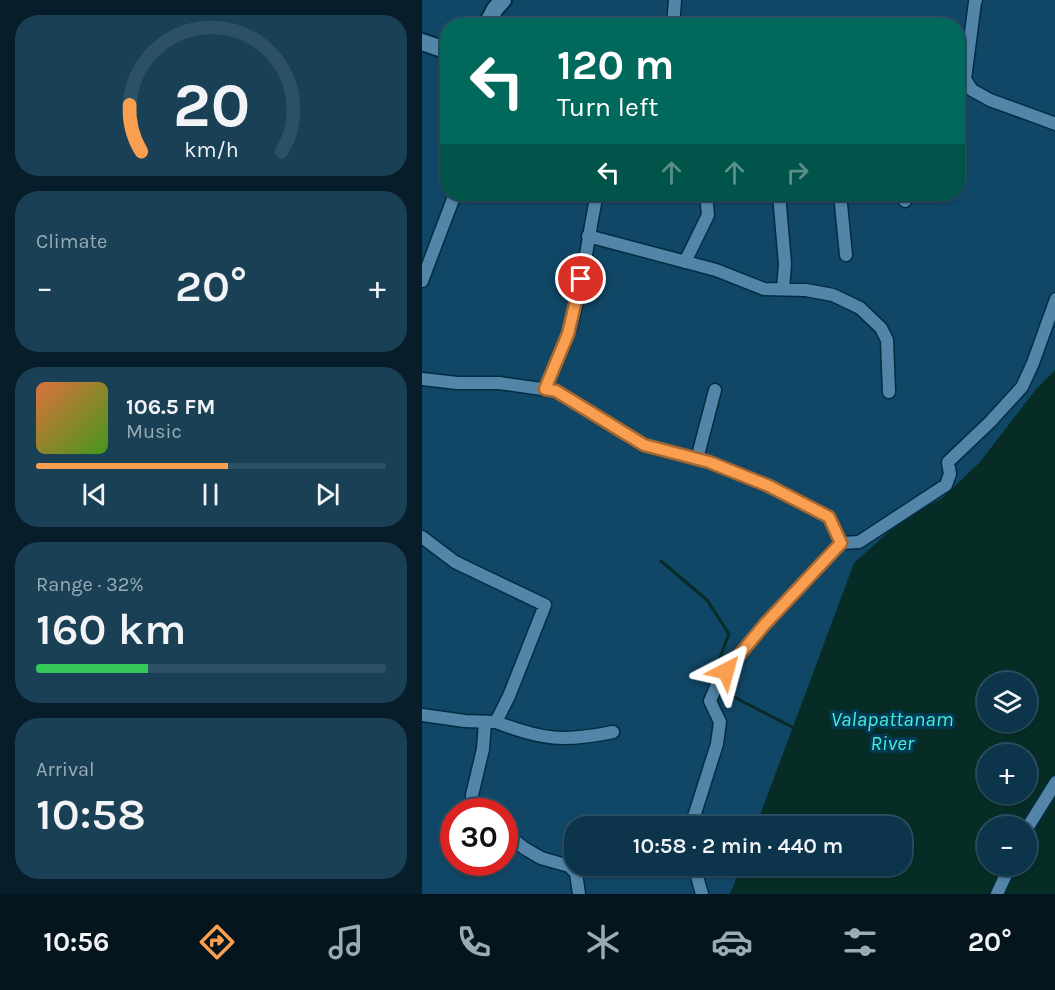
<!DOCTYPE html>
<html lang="en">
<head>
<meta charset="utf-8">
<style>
	:root { --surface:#0c354c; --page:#1a4056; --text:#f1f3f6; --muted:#9aabb5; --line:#2c5064; --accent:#fa9f4f }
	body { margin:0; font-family:Karla,sans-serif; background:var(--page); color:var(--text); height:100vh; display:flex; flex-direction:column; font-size:22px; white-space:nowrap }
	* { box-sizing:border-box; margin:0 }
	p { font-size:20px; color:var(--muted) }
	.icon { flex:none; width:33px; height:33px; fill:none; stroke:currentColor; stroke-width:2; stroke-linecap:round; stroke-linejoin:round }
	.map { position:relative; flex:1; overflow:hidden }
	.side { display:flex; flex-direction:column; gap:15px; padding:15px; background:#071d2a; width:422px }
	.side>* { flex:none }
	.banner { position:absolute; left:18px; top:18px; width:525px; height:183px; border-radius:24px; box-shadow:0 2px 4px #0004,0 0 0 2px var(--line); background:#00695c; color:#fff; overflow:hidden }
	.tools { position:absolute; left:555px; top:672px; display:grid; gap:12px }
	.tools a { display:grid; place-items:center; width:60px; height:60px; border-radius:50%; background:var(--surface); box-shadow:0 2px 4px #0004,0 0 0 2px var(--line); font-size:30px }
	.speed { position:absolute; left:18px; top:798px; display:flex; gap:12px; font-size:30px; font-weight:700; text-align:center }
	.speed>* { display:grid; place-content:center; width:78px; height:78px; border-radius:50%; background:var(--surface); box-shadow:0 2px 4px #0004,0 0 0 2px var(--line); line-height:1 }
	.speed .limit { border:9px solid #d22; background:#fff; color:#111 }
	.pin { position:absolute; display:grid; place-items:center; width:51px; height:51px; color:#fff; margin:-26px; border:3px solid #fff; border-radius:50%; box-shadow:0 2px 6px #0007 }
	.me { position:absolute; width:66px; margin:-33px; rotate:39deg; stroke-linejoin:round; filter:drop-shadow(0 0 4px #0008) }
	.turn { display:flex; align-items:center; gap:21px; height:126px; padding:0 18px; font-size:27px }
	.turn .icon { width:78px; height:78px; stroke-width:2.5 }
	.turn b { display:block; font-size:42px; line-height:51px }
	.lanes { display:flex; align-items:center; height:57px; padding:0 18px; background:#0003; justify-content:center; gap:30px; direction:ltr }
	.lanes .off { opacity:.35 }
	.big { font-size:45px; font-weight:600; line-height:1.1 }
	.side .tile { flex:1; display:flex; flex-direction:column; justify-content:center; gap:9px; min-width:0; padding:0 21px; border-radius:24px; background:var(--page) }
	.side .dial { align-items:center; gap:0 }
	.dial svg { height:156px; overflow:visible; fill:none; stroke:var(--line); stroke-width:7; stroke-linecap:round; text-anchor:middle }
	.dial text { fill:var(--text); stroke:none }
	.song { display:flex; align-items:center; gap:18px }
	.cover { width:72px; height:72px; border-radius:9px; background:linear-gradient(135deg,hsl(20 70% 55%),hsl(100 70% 35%)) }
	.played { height:6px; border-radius:3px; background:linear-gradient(90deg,var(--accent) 55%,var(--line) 55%) }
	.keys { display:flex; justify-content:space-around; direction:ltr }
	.heat { display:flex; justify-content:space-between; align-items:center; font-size:33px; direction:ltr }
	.charge { height:9px; border-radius:4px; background:linear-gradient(90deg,#34c759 32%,var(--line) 0) }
	.trip { position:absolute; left:142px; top:816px; width:348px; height:60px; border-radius:24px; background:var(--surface); box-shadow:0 2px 4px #0004,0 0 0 2px var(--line); font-weight:600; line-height:60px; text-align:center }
	.menu { display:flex; height:96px; justify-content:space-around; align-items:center; background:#05151e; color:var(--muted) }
	.menu .icon { width:42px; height:42px }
	.menu .selected { color:var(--accent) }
	.menu b { font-size:27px; color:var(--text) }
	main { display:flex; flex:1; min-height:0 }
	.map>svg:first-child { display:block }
	.water { fill:#062c25; fill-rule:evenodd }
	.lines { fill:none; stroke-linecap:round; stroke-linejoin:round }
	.stream { stroke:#062c25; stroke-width:3 }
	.minor-casing { stroke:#022c43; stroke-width:15 }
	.secondary-casing { stroke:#022c43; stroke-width:20 }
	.minor { stroke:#5285a7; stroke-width:12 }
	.secondary { stroke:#5285a7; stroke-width:16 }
	.route-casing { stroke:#a26733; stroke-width:15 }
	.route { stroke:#fa9f4f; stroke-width:10 }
	.labels { text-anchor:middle; stroke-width:6; stroke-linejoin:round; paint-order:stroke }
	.water-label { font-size:21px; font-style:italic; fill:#4aecd0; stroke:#003c5a }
</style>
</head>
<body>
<main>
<section class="side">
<div class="tile dial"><svg viewBox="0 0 100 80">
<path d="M14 69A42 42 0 1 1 86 69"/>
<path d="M14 69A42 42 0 0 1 8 45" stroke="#fa9f4f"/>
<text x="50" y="56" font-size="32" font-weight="700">20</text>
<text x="50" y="72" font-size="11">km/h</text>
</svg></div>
<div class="tile"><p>Climate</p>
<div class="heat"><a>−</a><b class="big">20°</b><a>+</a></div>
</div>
<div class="tile">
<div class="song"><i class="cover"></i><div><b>106.5 FM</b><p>Music</p></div></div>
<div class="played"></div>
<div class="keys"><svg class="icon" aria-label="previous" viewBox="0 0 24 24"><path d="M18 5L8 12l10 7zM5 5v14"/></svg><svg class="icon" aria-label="pause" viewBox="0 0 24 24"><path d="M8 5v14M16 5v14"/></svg><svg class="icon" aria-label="next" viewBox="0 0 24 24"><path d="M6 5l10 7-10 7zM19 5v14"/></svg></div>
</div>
<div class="tile"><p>Range · 32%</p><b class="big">160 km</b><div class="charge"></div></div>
<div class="tile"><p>Arrival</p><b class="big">10:58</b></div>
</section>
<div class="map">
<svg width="634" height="894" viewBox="0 0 634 894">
	<rect width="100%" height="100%" fill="#104766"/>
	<!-- water -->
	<path class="water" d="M 633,370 L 633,894 L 308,894 L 319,866 L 480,866 L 480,826 L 334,826 L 432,563 L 481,519 L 519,499 L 558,462 L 614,389 ZM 566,682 L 604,682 L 604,722 L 566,722 ZM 566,754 L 604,754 L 604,794 L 566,794 ZM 566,826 L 604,826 L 604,866 L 566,866 Z"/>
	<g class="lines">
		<!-- stream -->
		<path class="stream" d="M 239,561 L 285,600 L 307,634 L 295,665 L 310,696 L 374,729"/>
		<defs>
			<path id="minor" d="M 251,26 L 253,0
				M 537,78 L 543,79 L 553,2 L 554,0
				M 543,79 L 550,90 L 568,100 L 634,124
				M 357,194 L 363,264 L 361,289
				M 418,194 L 424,255
				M 480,194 L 483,201
				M 166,236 L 294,270 L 342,289 L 384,290 L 411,295 L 438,308 L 459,328 L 465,340 L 467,392
				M 263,262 L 286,215 L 284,194
				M 0,281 L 33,194
				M 0,379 L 35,383 L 77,383 L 134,391 L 221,445 L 287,462 L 347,486 L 407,517 L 419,543
				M 123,389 C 130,371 140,353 146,334 C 161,289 165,240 175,194
				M 275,459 L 293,390
				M 0,537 L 33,562 L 123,605 L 87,696 L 74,722 L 43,721 L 0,715
				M 304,671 L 343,624 L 419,543 L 437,542 L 524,485 L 528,474 L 526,462 L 568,422 L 600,387 L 611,363 L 634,299
				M 74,722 C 120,740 142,742 191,732
				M 52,812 L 50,795 L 61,749 L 63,722
				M 269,826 L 295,744 L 298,722 L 288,701 L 296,682
				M 604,830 L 634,782
				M 82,832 L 102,848 L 119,858 L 147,866 L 154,873 L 157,894
				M 272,866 L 280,894
				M 575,894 L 588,866"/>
			<path id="secondary" d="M 64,26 L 73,9 L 81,0
				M 0,42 L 26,51"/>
		</defs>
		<!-- minor casing -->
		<use href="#minor" class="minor-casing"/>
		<!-- secondary casing -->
		<use href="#secondary" class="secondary-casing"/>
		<!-- minor -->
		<use href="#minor" class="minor"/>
		<!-- secondary -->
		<use href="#secondary" class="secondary"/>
	</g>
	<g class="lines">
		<defs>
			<path id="route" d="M 159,279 L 146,334 L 123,389 L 134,391 L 222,445 L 287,462 L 347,486 L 407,517 L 419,543 L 343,624 L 304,671"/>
		</defs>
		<!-- route casing -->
		<use href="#route" class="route-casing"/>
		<!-- route -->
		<use href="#route" class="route"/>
	</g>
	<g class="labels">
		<!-- water labels -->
		<g class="water-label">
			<text x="470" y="726">Valapattanam<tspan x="470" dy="24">River</tspan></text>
		</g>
	</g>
</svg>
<div class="tools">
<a><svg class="icon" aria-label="layers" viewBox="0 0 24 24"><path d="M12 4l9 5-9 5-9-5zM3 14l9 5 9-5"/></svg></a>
<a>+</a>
<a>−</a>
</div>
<div class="speed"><div class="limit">30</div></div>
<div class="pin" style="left:159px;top:279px;background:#d93025"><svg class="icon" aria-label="arrive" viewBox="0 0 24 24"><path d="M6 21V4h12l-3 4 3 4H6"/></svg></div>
<svg class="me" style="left:304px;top:671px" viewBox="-20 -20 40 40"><path d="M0-17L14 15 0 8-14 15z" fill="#fa9f4f" stroke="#fff" stroke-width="4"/></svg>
<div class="trip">10:58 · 2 min · 440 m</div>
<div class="banner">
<div class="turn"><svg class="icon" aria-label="left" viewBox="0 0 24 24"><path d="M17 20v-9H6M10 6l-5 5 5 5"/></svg><div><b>120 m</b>Turn left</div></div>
<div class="lanes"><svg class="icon" aria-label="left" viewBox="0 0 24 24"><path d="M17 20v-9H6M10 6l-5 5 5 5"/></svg><svg class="icon off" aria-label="ahead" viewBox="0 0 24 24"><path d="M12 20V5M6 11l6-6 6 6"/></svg><svg class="icon off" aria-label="ahead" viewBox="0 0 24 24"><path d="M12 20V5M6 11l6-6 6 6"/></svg><svg class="icon off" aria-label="right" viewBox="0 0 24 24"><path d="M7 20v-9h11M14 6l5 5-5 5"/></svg></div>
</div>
</div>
</main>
<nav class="menu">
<b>10:56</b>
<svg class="icon selected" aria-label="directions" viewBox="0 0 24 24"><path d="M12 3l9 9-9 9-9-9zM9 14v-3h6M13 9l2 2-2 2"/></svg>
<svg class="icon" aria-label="music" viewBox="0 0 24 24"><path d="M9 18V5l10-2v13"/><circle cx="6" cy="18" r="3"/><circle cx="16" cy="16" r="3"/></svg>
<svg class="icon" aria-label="phone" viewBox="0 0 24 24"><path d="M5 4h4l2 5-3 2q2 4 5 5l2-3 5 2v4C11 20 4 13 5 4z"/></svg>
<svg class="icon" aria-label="climate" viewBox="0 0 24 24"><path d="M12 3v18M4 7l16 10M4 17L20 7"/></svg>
<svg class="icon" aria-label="car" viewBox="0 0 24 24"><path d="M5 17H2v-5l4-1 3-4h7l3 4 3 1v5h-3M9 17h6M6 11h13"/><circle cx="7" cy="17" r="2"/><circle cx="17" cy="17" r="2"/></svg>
<svg class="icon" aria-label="filters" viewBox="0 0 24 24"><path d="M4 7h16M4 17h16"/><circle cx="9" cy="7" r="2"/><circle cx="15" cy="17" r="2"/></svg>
<b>20°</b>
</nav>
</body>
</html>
